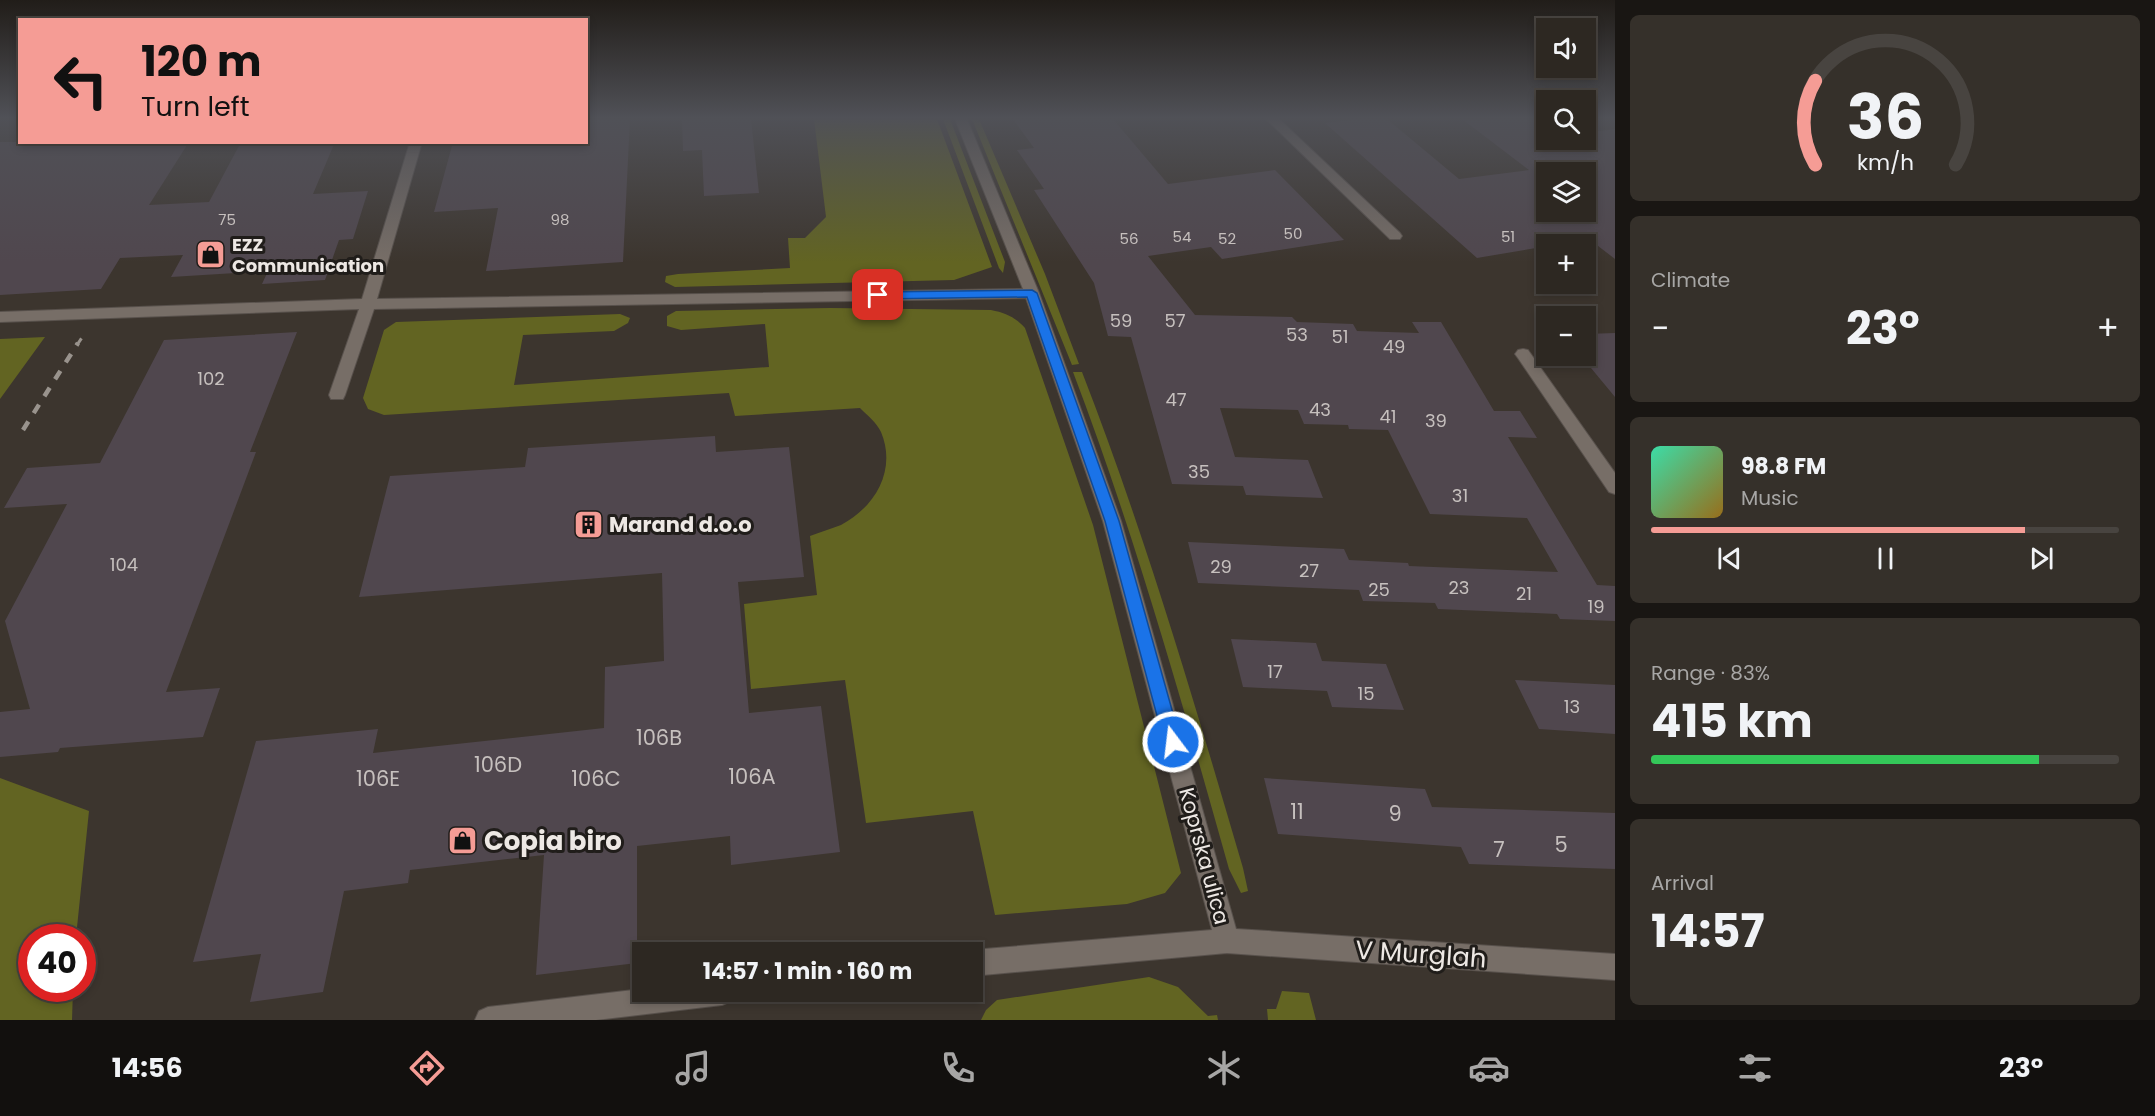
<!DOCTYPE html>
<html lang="en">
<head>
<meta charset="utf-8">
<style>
	:root { --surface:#2d2822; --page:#35302a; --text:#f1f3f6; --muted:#a7a6a5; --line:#484440; --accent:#f59c95 }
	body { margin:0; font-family:Poppins,sans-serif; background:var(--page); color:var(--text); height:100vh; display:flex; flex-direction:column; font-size:22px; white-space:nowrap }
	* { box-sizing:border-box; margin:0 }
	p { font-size:20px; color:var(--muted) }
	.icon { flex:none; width:33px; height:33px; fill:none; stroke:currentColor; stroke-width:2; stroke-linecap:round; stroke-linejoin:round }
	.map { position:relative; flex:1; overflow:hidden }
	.sheet { display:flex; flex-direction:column; gap:15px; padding:15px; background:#191613; width:540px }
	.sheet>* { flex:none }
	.top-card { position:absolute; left:18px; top:18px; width:570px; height:126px; border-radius:0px; box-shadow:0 3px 9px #0003,0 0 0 2px var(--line); background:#f59c95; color:#111; overflow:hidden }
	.buttons { position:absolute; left:1536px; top:18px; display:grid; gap:12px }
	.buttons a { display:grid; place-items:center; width:60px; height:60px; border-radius:0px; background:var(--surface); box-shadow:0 3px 9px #0003,0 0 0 2px var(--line); font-size:30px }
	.speed { position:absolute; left:18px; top:924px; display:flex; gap:12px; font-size:30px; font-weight:700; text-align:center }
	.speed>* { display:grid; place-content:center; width:78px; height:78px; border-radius:50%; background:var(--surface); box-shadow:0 3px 9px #0003,0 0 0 2px var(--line); line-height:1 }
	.speed .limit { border:9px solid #d22; background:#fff; color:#111 }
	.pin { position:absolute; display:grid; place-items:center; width:51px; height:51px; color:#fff; margin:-26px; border-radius:12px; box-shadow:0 3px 9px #0006 }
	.me { position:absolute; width:66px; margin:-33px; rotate:345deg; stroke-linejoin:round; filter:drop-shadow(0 0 4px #0008) }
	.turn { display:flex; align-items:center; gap:21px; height:126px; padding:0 24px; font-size:27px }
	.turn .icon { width:78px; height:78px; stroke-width:2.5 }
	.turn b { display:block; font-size:42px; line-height:51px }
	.big { font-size:45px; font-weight:700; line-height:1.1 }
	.sheet .widget { flex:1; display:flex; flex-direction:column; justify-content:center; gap:9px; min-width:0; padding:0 21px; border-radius:9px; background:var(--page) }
	.sheet .dial { align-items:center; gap:0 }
	.dial svg { height:156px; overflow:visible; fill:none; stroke:var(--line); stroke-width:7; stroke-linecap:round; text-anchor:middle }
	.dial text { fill:var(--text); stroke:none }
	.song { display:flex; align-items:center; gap:18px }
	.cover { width:72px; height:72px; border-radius:9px; background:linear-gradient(135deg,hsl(160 70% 55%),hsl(40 70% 35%)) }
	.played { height:6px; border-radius:3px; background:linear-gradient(90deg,var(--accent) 80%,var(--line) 80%) }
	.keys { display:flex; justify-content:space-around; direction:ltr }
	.heat { display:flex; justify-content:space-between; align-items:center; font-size:33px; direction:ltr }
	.charge { height:9px; border-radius:4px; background:linear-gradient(90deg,#34c759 83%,var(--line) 0) }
	.trip { position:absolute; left:632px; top:942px; width:351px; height:60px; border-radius:0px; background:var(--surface); box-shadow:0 3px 9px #0003,0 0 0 2px var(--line); font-weight:700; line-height:60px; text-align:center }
	.tabs { display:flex; height:96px; justify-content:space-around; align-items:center; background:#12100e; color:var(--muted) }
	.tabs .icon { width:42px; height:42px }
	.tabs .active { color:var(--accent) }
	.tabs b { font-size:27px; color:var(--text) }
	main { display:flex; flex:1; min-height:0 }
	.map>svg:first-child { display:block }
	.green { fill:#626422 }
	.building { fill:#50474e; fill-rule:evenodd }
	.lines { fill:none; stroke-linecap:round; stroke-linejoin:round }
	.minor-casing { stroke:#58514c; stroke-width:2 }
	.minor { fill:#776e67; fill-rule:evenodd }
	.rail-far1 { stroke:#99938d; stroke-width:3; stroke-dasharray:8 8; stroke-linecap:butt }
	.rail { stroke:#99938d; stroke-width:4.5; stroke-dasharray:10 10; stroke-linecap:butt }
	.route { fill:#1a73e8; stroke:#114b97; stroke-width:1.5 }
	.labels { text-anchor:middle; stroke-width:6; stroke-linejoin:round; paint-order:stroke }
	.far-number-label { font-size:15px; fill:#c6c0be }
	.far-poi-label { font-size:18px; font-weight:bold; fill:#ede8e4; stroke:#201d1a; text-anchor:start }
	.number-label { font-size:18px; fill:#c6c0be }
	.poi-label { font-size:21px; font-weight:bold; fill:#ede8e4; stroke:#201d1a; text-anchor:start }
	.near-number-label { font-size:21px; fill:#c6c0be }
	.street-label { font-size:21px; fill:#ede8e4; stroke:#201d1a }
	.near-poi-label { font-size:26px; font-weight:bold; fill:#ede8e4; stroke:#201d1a; text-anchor:start }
	.near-street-label { font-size:26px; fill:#ede8e4; stroke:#201d1a }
</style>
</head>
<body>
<main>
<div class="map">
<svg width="1615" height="1020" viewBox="0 0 1615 1020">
	<rect width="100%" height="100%" fill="#3c352e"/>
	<!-- green -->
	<path class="green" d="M 814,119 L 937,119 L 992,267 L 954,280 L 675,287 L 665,282 L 666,276 L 678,274 L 790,268 L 788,238 L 805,238 L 826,217 Z
		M 943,119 L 950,119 L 1005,262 L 1003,273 L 999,268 Z
		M 972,119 L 979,119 L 1045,274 L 1079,364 L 1072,365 Z
		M 830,308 L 991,310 C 1006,313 1015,317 1025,328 L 1093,525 L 1181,873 L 1165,893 L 1127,904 L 995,915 L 973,811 L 866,823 L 845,680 L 751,689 L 744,604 L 817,595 L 810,536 C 820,532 831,529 841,525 C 875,507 897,470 881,432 C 877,423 867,415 860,408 L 735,416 L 729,393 L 384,415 L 368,409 L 363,398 L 384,330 L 396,322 L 620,314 L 630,318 L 628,323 L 614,331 L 523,335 L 514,385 L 769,367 L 765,324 L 681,330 L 667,326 L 667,316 L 676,311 Z
		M 45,337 L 0,399 L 0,339 Z
		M 1073,372 L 1082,372 C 1145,534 1194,701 1243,868 L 1248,891 L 1241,893 L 1229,869 C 1182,702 1135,535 1073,372 Z
		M 0,778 L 89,811 L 76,937 L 32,938 L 32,988 L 73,989 L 72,1020 L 0,1020 Z
		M 1149,977 L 1178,987 L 1208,1016 L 1217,1015 L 1218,1020 L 981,1020 L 986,1010 L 997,1000 Z
		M 1282,991 L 1309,993 L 1316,1020 L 1268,1020 L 1267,1009 L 1276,1009 Z"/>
	<!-- building -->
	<path class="building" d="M 586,119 L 630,119 L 623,262 L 486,271 L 498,208 L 434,212 L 453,142 L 586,142 Z
		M 682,119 L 751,119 L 759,193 L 704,196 L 702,150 L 683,151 Z
		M 1013,119 L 1113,119 L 1168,184 L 1275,170 L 1344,240 L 1222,259 L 1211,247 L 1148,256 L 1195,315 L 1292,317 L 1297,322 L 1353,324 L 1357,331 L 1419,333 L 1412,322 L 1441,322 L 1494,411 L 1520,411 L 1537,438 L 1508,437 L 1597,585 L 1615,586 L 1615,621 L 1560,619 L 1557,614 L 1438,609 L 1435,603 L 1363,601 L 1359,590 L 1198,583 L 1188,542 L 1344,549 L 1349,560 L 1408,563 L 1409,566 L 1558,572 L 1527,518 L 1430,514 L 1388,430 L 1349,429 L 1348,425 L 1304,424 L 1298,410 L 1220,408 L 1235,457 L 1308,460 L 1323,498 L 1246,495 L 1243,486 L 1172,484 L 1131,337 L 1108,336 L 1094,283 L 1034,190 L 1044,189 L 1017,150 L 1034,148 Z
		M 1358,119 L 1387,119 L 1459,179 L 1529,170 L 1462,119 L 1546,119 L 1546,140 L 1586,140 L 1586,133 L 1615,129 L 1615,259 L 1589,239 L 1477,258 L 1325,123 ZM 1546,172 L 1586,172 L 1586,212 L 1546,212 Z
		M 0,142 L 189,142 L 149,205 L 209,202 L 241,142 L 335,142 L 313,194 L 368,191 L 353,239 L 339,240 L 325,280 L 262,284 L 268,271 L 171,277 L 183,255 L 120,258 L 101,289 L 0,295 Z
		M 297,332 L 250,452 L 256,452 L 166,692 L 220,688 L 203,737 L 60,748 L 58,752 L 0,757 L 0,712 L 30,709 L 5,621 L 67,504 L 4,508 L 27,468 L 100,463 L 164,340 Z
		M 1615,333 L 1615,397 L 1586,362 L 1586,334 Z
		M 715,436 L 716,452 L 789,447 L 804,577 L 738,582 L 749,713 L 821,706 L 840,852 L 731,865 L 730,836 L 637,846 L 637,963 L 536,975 L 544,855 L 410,870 L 408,883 L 344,891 L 323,992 L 250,1002 L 261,954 L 193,962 L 256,741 L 378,729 L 373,753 L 604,728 L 605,667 L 664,661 L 662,573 L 359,597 L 390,476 L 525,467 L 528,448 Z
		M 1231,639 L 1316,643 L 1322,661 L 1386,664 L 1404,710 L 1332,707 L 1327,691 L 1243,687 Z
		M 1515,680 L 1615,685 L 1615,734 L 1539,729 Z
		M 1264,778 L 1425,789 L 1432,807 L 1615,813 L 1615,869 L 1469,864 L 1461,847 L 1278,834 Z"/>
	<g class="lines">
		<defs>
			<path id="minor" d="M 955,119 L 967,119 L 1039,293 L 1121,521 L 1236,929 L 1615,954 L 1615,980 L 1227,953 L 972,976 L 972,952 L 967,952 L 972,950 L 1212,930 L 1103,521 L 1026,298 L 374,309 L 345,395 L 343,399 L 331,399 L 329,395 L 359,309 L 0,322 L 0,312 L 362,299 L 410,142 L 422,142 L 377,299 L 1023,289 Z
				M 1266,119 L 1279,119 L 1400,233 L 1402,236 L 1400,239 L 1390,239 Z
				M 1523,349 L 1528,350 L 1615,473 L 1615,494 L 1609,492 L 1518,358 L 1515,354 L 1518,350 Z
				M 642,989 L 642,992 L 735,992 L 731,1001 L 722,1005 L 596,1020 L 475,1020 L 479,1011 L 488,1007 Z"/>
		</defs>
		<!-- minor casing -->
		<use href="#minor" class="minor-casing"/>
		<!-- minor -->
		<use href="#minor" class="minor"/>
		<!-- rail-far1 -->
		<path class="rail-far1" d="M 77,345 L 83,336"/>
		<!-- rail -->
		<path class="rail" d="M 23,430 L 78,343"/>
	</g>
	<!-- sky -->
	<linearGradient id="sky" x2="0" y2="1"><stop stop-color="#211d19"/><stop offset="0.45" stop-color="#505157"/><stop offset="1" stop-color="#505157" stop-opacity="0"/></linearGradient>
	<rect width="1615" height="262" fill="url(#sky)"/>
	<!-- route -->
	<path class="route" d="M 1032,290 L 1037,293 L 1119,521 L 1181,742 L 1178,748 L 1173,750 L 1167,748 L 1164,742 L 1105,521 L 1027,297 L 878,299 L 872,295 L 878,292 Z"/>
	<!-- icons -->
	<defs>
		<symbol id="shop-square" viewBox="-11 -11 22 22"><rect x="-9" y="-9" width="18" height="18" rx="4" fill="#f59c95" stroke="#201d1a"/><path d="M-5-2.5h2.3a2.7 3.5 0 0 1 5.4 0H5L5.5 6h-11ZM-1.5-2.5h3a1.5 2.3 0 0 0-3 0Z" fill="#111"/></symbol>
		<symbol id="building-square" viewBox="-11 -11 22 22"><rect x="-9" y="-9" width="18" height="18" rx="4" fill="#f59c95" stroke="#201d1a"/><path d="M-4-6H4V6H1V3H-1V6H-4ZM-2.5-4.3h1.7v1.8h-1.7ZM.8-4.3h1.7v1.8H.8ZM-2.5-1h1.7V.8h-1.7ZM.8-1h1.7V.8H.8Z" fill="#111"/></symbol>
	</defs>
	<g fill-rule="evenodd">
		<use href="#shop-square" x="194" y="238" width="33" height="33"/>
		<use href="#building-square" x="572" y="508" width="33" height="33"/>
		<use href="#shop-square" x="446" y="824" width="33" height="33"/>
	</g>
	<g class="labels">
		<!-- far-number labels -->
		<g class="far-number-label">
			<text x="227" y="225">75</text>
			<text x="560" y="225">98</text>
			<text x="1293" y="239">50</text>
			<text x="1182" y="242">54</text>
			<text x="1508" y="242">51</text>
			<text x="1129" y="244">56</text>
			<text x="1227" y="244">52</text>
		</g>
		<!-- far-poi labels -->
		<g class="far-poi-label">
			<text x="232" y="251">EZZ<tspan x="232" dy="21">Communication</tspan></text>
		</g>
		<!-- number labels -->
		<g class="number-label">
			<text x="1121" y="327">59</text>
			<text x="1175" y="327">57</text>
			<text x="1297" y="341">53</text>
			<text x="1340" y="343">51</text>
			<text x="1394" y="353">49</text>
			<text x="211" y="385">102</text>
			<text x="1176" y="406">47</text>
			<text x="1320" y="416">43</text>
			<text x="1388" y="423">41</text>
			<text x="1436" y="427">39</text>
			<text x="1199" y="478">35</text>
			<text x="1460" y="502">31</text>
			<text x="124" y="571">104</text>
			<text x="1221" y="573">29</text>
			<text x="1309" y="577">27</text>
			<text x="1459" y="594">23</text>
			<text x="1379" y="596">25</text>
			<text x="1524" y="600">21</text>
			<text x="1596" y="613">19</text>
			<text x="1275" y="678">17</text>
			<text x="1366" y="700">15</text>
			<text x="1572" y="713">13</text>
		</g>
		<!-- poi labels -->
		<g class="poi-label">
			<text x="609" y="532">Marand d.o.o</text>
		</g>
		<!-- near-number labels -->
		<g class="near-number-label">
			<text x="659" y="745">106B</text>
			<text x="498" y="772">106D</text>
			<text x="752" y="784">106A</text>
			<text x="378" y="786">106E</text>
			<text x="596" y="786">106C</text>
			<text x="1297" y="819">11</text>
			<text x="1395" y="821">9</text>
			<text x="1561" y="852">5</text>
			<text x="1499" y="857">7</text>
		</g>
		<!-- street labels -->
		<g class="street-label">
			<text transform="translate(1204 856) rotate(75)" y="7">Koprska ulica</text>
		</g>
		<!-- near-poi labels -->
		<g class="near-poi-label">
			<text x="484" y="850">Copia biro</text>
		</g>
		<!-- near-street labels -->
		<g class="near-street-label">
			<text transform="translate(1421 954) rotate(4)" y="9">V Murglah</text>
		</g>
	</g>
</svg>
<div class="buttons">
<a><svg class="icon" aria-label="sound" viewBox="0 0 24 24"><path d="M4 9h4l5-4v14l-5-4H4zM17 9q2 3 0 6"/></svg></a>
<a><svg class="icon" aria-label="search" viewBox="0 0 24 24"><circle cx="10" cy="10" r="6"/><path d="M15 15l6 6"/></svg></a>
<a><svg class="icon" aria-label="layers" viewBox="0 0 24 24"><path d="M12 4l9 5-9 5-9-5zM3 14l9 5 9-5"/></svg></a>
<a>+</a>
<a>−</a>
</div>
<div class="speed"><div class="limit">40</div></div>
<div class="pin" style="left:878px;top:295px;background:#d93025"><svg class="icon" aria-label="arrive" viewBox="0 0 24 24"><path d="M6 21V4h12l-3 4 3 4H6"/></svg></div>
<svg class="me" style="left:1173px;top:742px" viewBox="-20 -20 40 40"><circle r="17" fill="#1a73e8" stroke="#fff" stroke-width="3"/><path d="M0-11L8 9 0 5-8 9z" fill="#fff"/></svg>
<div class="trip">14:57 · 1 min · 160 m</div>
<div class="top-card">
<div class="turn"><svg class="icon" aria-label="left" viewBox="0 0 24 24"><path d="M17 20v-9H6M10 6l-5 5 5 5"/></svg><div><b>120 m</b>Turn left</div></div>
</div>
</div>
<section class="sheet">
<div class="widget dial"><svg viewBox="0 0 100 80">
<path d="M14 69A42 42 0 1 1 86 69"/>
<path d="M14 69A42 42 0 0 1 14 26" stroke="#f59c95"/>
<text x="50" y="56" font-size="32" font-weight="700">36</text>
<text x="50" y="72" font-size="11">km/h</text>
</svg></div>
<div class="widget"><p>Climate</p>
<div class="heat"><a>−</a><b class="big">23°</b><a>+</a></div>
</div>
<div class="widget">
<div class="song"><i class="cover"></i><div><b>98.8 FM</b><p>Music</p></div></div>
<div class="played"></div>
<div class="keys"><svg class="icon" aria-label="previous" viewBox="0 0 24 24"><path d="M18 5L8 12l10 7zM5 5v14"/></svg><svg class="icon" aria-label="pause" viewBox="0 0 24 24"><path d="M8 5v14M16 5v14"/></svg><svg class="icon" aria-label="next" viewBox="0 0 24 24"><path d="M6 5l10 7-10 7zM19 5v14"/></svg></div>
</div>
<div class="widget"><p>Range · 83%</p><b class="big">415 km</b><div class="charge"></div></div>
<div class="widget"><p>Arrival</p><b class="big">14:57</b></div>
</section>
</main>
<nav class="tabs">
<b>14:56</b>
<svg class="icon active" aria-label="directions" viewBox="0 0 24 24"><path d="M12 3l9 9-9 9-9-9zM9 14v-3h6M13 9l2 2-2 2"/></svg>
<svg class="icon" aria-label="music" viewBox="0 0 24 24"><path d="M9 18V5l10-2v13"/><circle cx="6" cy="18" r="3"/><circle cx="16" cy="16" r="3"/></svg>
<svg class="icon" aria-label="phone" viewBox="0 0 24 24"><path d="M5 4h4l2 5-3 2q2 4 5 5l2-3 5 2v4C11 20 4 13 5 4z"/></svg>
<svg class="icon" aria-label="climate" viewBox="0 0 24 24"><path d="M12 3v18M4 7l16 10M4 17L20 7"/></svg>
<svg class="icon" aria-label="car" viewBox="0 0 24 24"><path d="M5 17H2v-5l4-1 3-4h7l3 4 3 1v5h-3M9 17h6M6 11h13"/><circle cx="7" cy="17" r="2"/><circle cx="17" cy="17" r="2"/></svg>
<svg class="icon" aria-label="filters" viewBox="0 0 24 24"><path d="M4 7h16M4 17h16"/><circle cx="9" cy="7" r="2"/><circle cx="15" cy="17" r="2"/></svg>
<b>23°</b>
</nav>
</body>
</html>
